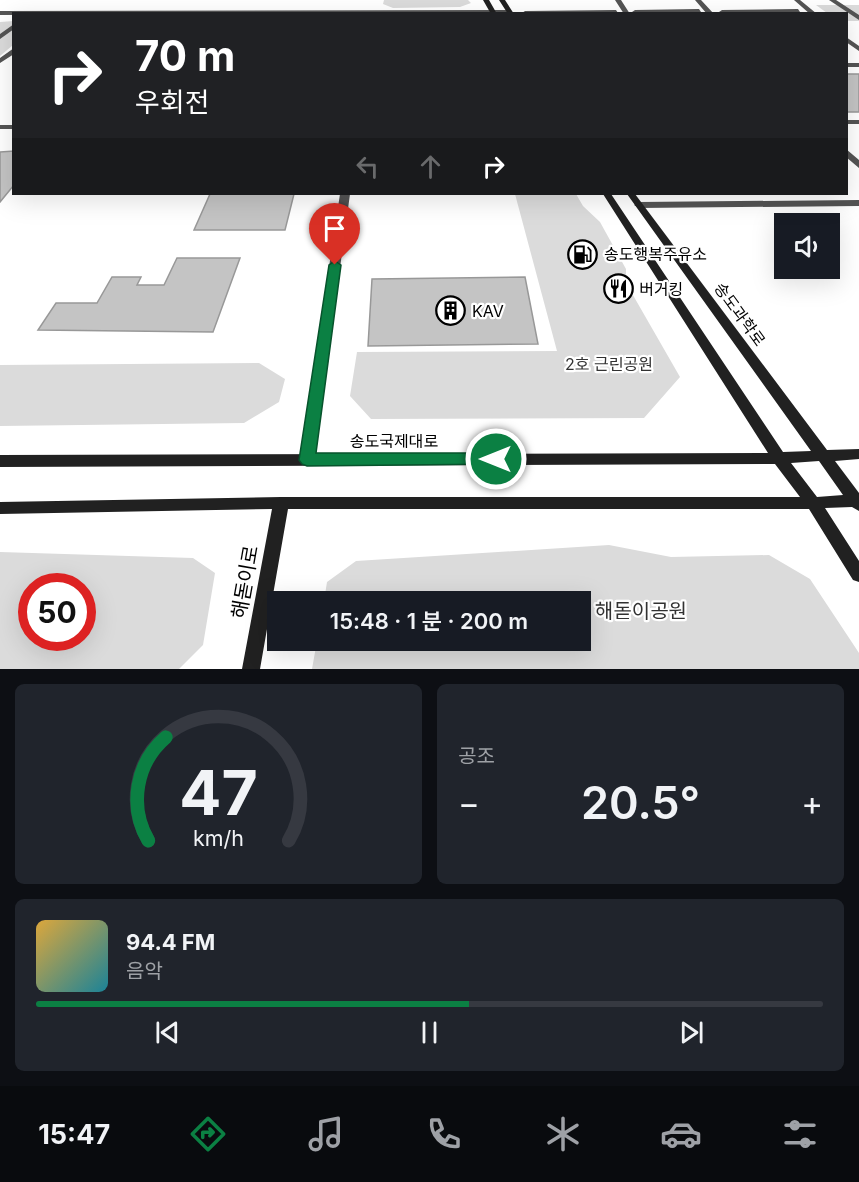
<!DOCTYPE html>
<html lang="ko">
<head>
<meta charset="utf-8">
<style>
	:root { --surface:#171b24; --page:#20242c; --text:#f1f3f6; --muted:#9ea1a6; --line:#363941; --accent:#0b8043 }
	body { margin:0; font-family:Inter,"Noto Sans KR",sans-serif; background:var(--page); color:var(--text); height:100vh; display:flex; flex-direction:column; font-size:22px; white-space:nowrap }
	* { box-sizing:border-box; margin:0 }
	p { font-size:20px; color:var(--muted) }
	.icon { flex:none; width:33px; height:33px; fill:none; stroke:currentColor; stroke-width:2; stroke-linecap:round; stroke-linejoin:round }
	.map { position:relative; height:669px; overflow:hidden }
	.drawer { display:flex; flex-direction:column; gap:15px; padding:15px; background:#0d0f14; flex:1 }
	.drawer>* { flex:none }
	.top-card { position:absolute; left:12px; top:12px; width:836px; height:183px; border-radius:0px; box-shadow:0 6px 24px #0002; background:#202124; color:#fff; overflow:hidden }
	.tools { position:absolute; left:774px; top:213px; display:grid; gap:12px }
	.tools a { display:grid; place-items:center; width:66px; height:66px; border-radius:0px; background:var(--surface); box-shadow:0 6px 24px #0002; font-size:30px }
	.speed { position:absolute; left:18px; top:573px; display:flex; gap:12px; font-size:30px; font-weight:700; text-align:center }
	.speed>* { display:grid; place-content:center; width:78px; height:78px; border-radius:50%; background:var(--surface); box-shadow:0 6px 24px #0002; line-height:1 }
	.speed .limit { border:9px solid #d22; background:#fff; color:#111 }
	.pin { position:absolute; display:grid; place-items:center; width:51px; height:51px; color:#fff; margin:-62px -26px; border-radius:50% 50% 50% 0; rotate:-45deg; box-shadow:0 0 6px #0007 }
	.pin .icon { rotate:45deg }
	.me { position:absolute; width:66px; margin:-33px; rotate:270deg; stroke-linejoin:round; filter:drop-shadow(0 0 4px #0008) }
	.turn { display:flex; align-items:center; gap:21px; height:126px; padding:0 24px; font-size:27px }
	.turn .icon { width:78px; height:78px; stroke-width:2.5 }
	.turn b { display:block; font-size:42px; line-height:51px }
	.lanes { display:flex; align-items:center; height:57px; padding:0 24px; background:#0003; justify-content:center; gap:30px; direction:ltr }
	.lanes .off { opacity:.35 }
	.big { font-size:45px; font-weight:600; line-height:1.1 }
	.drawer .widget { flex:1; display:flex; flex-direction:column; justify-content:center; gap:9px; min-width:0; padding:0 21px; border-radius:9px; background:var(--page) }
	.drawer .dial { align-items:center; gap:0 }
	.dial svg { height:156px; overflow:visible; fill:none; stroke:var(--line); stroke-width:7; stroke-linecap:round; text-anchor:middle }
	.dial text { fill:var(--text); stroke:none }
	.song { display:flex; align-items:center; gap:18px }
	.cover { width:72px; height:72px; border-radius:9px; background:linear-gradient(135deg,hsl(40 70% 55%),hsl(190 70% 35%)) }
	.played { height:6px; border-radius:3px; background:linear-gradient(90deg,var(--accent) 55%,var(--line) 55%) }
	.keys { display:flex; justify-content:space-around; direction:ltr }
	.heat { display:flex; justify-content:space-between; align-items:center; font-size:33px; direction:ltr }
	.drawer .tiles { flex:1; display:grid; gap:15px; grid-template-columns:1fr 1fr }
	.widget:last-child { grid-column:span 2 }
	.trip { position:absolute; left:267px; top:591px; width:324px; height:60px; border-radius:0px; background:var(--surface); box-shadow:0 6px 24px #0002; font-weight:600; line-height:60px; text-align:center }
	.tabs { display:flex; height:96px; justify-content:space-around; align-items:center; background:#090b0e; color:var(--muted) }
	.tabs .icon { width:42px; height:42px }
	.tabs .on { color:var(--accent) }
	.tabs b { font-size:27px; color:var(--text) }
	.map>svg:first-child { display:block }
	.green { fill:#dbdbdb; fill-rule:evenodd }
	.building { fill:#c4c4c4; stroke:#989898; stroke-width:1.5 }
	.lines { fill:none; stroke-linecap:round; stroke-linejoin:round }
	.street { fill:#545454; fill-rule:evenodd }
	.secondary { fill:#212121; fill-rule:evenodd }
	.route { fill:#0b8043; stroke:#07532c; stroke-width:1.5 }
	.labels { text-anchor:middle; stroke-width:4.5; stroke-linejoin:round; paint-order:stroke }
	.poi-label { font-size:16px; fill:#000; stroke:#fff; text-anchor:start }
	.street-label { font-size:16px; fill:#000; stroke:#fff }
	.park-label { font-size:16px; fill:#323232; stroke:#fff }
	.near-street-label { font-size:20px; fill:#000; stroke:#fff }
	.near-park-label { font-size:20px; fill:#323232; stroke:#fff }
</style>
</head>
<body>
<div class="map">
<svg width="859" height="669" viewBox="0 0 859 669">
	<rect width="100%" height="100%" fill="#fff"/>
	<!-- green -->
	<path class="green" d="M 384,0 L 468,0 L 471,3 L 460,7 L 393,8 L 383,4 Z
		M 816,5 L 859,5 L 859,21 L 846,21 L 846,14 L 827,13 Z
		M 14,21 L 13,45 L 0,56 L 0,22 Z
		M 515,194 L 576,194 L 583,206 L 600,222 L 626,269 L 626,283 L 680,377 L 644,418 L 371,419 L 350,396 L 357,352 L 557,351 Z
		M 259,363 L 285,379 L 279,402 L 244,423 L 0,426 L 0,365 Z
		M 609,545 L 671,557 L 769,555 L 810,579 L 859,653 L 859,669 L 312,669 L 317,641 L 580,640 L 580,602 L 324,601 L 327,582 L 356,561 Z
		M 0,552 L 193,558 L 215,573 L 203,645 L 179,669 L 0,669 ZM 82,586 L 82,638 L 32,638 L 32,586 Z"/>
	<!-- building -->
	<path class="building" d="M 846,74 L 859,74 L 859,112 L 846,112 Z
		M 14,151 L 14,185 L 0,202 L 0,152 Z
		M 210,194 L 294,194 L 285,230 L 194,230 Z
		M 177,258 L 240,258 L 213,332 L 38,330 L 56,303 L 97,303 L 112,277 L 141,277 L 137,285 L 164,285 Z
		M 525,277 L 538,344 L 368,346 L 372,279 Z
		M 621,280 L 630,295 L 615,297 L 607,282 Z"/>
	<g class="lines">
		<!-- street -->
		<path class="street" d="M 615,0 L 621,0 L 630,14 L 624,14 Z
			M 695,0 L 701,0 L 714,14 L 707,14 Z
			M 794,0 L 800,0 L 817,14 L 810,14 Z
			M 829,0 L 836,0 L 859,15 L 859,20 Z
			M 699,9 L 701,12 L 632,12 L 635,10 Z
			M 798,9 L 800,12 L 719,12 L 722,10 Z
			M 509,10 L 511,13 L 0,15 L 0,11 Z
			M 616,10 L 618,13 L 522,13 L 525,11 Z
			M 14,24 L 14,29 L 0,39 L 0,34 Z
			M 846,37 L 859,46 L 859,51 L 846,42 Z
			M 14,48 L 14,54 L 0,63 L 0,58 Z
			M 846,63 L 859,63 L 859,67 L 846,67 Z
			M 846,120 L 859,120 L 859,124 L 846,124 Z
			M 0,125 L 14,125 L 14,129 L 0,129 Z
			M 846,149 L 859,160 L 859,168 L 846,157 Z
			M 340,194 L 350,194 L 314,460 L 312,464 L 307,466 L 302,464 L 300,460 Z
			M 859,200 L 859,206 L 639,208 L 634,205 L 639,202 Z"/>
		<!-- secondary -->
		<path class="secondary" d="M 483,0 L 489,0 L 497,14 L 491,14 Z
			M 499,0 L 505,0 L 514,14 L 508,14 Z
			M 603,194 L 611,194 L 783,452 L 811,451 L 627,194 L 635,194 L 827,450 L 859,449 L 859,459 L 835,461 L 859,493 L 859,511 L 852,507 L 825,508 L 859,561 L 859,582 L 853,580 L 809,509 L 288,509 L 260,669 L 242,669 L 272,509 L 0,514 L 0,502 L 281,497 L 800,497 L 775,464 L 0,467 L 0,455 L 768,453 ZM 819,461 L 843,495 L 817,497 L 791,463 Z"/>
	</g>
	<!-- route -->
	<path class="route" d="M 335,261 L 341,265 L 316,453 L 496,453 L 502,455 L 505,459 L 502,464 L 307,466 L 302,464 L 299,460 L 329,265 Z"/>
	<!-- icons -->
	<defs>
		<symbol id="fuel-ring" viewBox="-11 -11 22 22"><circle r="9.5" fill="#fff" stroke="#000" stroke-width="1.5"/><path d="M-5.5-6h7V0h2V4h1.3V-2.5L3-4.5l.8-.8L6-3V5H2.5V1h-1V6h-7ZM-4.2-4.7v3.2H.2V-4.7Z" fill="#000"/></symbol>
		<symbol id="restaurant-ring" viewBox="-11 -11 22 22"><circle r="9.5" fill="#fff" stroke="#000" stroke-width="1.5"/><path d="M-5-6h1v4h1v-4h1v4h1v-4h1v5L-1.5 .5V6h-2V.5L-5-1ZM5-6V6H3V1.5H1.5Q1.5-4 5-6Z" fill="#000"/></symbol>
		<symbol id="building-ring" viewBox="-11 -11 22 22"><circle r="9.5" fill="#fff" stroke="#000" stroke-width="1.5"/><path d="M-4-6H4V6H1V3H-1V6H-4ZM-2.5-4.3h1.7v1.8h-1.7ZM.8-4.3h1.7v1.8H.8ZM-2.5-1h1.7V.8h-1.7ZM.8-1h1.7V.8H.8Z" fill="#000"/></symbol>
	</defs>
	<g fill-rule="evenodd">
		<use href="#fuel-ring" x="566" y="238" width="33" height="33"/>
		<use href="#restaurant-ring" x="602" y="272" width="33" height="33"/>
		<use href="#building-ring" x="434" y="294" width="33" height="33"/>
	</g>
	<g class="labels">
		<!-- poi labels -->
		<g class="poi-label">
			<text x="604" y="260">송도행복주유소</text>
			<text x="639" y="295">버거킹</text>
			<text x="472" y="317">KAV</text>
		</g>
		<!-- street labels -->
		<g class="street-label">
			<text transform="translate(740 314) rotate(54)" y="6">송도과학로</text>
			<text x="394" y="447">송도국제대로</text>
		</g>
		<!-- park labels -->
		<g class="park-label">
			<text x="609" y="370">2호 근린공원</text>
		</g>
		<!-- near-street labels -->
		<g class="near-street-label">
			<text transform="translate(245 582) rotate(-80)" y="7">해돋이로</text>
		</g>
		<!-- near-park labels -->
		<g class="near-park-label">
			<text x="641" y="618">해돋이공원</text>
		</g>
	</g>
</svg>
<div class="tools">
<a><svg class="icon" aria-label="sound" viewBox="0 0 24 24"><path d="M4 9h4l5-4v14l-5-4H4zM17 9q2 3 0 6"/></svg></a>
</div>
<div class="speed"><div class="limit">50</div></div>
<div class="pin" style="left:335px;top:265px;background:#d93025"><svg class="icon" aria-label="arrive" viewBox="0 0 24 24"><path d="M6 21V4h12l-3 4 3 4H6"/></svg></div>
<svg class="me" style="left:496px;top:459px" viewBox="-20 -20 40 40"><circle r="17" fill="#0b8043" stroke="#fff" stroke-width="3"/><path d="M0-11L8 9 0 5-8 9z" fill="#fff"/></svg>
<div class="trip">15:48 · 1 분 · 200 m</div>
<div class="top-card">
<div class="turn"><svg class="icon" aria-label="right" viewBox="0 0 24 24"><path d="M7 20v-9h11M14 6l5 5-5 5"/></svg><div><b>70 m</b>우회전</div></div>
<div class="lanes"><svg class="icon off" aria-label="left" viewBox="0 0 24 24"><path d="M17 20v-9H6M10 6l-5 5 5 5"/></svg><svg class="icon off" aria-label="ahead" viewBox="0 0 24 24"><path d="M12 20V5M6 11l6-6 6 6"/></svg><svg class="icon" aria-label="right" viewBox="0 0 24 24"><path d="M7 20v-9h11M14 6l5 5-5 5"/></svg></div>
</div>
</div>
<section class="drawer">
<div class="tiles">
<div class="widget dial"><svg viewBox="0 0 100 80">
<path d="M14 69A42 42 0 1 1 86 69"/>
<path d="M14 69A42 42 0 0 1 23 16" stroke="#0b8043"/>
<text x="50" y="56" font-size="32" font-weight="700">47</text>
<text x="50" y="72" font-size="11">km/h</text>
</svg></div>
<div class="widget"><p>공조</p>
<div class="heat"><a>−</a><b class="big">20.5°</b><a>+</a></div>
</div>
<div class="widget">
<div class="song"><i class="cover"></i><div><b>94.4 FM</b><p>음악</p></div></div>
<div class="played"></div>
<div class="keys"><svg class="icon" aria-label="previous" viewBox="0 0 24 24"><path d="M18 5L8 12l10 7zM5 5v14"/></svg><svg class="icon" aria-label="pause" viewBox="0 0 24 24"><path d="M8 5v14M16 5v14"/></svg><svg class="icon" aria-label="next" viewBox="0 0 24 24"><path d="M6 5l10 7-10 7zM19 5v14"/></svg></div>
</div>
</div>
</section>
<nav class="tabs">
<b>15:47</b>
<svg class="icon on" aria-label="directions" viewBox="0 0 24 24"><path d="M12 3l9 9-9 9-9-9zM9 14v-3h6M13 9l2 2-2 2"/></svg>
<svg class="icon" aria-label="music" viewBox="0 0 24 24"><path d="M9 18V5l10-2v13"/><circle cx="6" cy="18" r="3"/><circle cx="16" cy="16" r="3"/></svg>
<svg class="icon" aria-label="phone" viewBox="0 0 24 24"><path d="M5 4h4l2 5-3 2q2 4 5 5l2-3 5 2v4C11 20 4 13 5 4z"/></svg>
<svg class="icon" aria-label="climate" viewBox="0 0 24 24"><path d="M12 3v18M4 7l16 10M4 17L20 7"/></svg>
<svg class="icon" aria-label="car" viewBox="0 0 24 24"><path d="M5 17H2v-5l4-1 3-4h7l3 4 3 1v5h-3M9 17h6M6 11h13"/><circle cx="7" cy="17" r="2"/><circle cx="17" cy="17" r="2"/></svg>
<svg class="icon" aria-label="filters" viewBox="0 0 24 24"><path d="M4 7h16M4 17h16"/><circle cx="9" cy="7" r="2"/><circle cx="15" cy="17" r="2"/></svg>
</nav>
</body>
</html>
